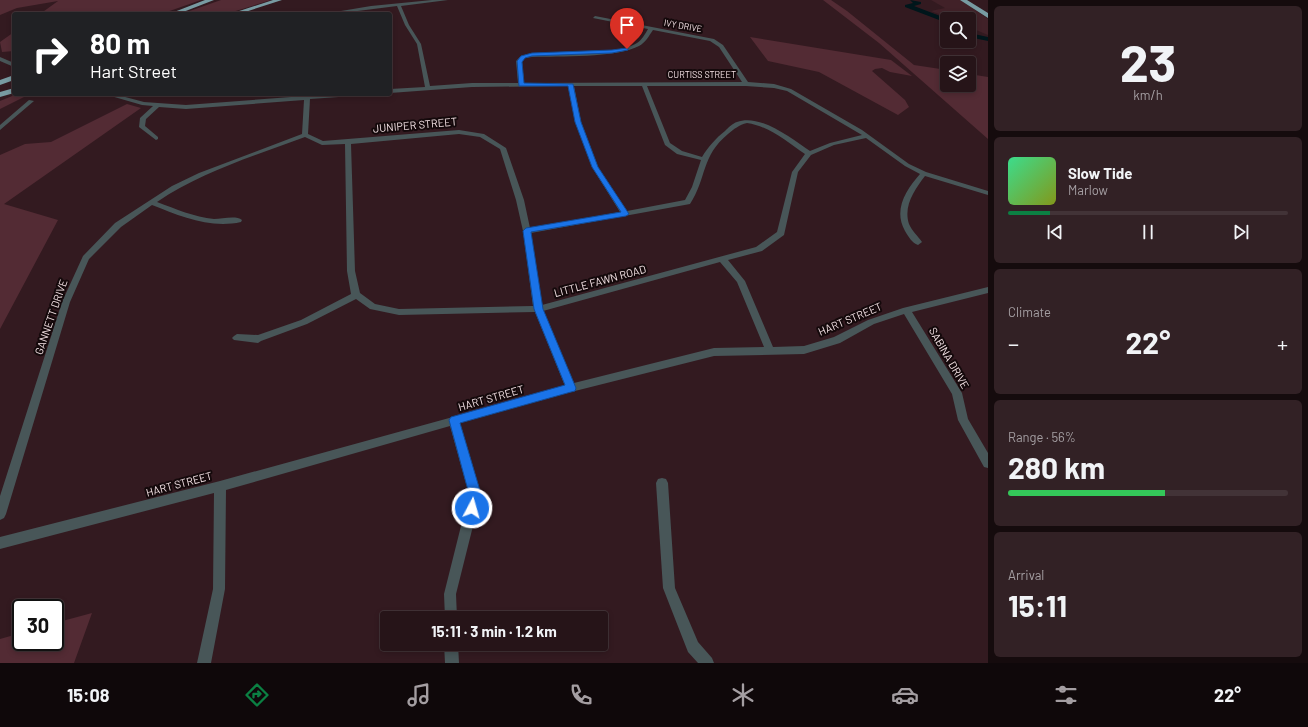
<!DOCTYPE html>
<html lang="en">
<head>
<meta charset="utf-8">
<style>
	:root { --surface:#261418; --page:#322125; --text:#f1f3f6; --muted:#a49ea2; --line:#423337; --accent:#0b8043 }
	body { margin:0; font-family:Barlow,sans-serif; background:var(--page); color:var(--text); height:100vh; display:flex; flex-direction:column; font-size:15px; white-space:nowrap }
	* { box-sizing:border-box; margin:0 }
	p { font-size:13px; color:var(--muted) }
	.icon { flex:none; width:22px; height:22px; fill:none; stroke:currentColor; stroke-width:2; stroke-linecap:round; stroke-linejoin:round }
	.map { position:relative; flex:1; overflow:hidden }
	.drawer { display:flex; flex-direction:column; gap:6px; padding:6px; background:#150b0d; width:320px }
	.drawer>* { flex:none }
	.guide { position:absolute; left:12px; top:12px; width:380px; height:84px; border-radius:4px; box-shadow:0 2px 6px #0003,0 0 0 1px var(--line); background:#202124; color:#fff; overflow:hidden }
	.tools { position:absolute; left:940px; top:12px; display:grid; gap:8px }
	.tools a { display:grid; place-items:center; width:36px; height:36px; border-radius:4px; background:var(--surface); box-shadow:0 2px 6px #0003,0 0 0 1px var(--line); font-size:20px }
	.speed { position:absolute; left:12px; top:599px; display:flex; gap:8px; font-size:20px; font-weight:700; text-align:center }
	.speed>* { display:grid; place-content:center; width:52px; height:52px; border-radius:50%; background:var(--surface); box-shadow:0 2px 6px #0003,0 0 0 1px var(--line); line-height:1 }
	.speed .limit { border:2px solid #111; border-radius:6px; background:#fff; color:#111 }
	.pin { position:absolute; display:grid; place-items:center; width:34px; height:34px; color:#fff; margin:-41px -17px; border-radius:50% 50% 50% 0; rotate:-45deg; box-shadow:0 0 4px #0007 }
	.pin .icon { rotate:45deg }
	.me { position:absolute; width:44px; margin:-22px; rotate:6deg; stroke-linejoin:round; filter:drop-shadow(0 0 3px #0008) }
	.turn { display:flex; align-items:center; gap:14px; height:84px; padding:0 12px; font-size:18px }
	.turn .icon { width:52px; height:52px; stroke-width:2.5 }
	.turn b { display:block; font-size:28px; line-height:34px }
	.big { font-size:30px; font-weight:700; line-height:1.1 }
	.drawer .widget { flex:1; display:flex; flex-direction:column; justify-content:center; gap:6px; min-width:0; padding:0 14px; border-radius:6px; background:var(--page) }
	.drawer .dial { align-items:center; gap:0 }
	.dial b { font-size:52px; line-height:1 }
	.song { display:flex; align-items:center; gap:12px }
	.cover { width:48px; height:48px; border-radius:6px; background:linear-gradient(135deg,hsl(150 70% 55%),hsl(70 70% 35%)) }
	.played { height:4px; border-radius:2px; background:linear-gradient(90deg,var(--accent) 15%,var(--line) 15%) }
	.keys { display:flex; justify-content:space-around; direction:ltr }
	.heat { display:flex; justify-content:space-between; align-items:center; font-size:22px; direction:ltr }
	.charge { height:6px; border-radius:3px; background:linear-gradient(90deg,#34c759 56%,var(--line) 0) }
	.trip { position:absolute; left:380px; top:611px; width:228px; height:40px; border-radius:4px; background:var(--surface); box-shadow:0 2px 6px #0003,0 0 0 1px var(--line); font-weight:700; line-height:40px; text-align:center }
	.dock { display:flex; height:64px; justify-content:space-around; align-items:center; background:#0f080a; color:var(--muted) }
	.dock .icon { width:28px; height:28px }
	.dock .on { color:var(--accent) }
	.dock b { font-size:18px; color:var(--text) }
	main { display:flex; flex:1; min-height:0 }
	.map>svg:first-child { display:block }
	.built { fill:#412128 }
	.green { fill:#532b34 }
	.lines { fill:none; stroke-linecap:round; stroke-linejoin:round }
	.river { fill:#00161b; fill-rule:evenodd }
	.minor { fill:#485658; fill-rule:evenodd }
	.highway { fill:#789ba2; fill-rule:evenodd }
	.route { fill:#1a73e8; stroke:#114b97 }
	.labels { text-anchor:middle; stroke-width:4; stroke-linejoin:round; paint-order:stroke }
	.far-street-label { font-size:9px; fill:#f6e4e7; stroke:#14090b }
	.street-label { font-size:11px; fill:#f6e4e7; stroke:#14090b }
</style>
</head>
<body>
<main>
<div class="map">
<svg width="988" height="663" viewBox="0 0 988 663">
	<rect width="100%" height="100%" fill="#331a20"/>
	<!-- built -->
	<path class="built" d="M 931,0 L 961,0 L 988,19 L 988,35 L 969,27 L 969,19 L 952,19 L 931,11 L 945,8 Z"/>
	<!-- green -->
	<path class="green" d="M 0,0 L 201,0 L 161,14 L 40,14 L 58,1 L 17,8 L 0,15 Z
		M 221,0 L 271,0 L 226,14 L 181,14 Z
		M 823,0 L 831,0 L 847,11 L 914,65 L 947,70 L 947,85 L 969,85 L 969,74 L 988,77 L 988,139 L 879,43 Z
		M 14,32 L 14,51 L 2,52 L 0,42 Z
		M 750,37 L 891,60 L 912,76 L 890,72 L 882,68 L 875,69 L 872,71 L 905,100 L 909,107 L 898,115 L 819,72 L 768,61 Z
		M 17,94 L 30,94 L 0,109 L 0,101 Z
		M 127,104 L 141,108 L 4,204 L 58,220 L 0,329 L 0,155 L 25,144 L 51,142 Z
		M 92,613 L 74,663 L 0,663 L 0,639 L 21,633 L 21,642 L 55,642 L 55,623 Z"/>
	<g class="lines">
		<!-- river -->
		<path class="river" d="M 910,0 L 921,2 L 921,4 L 914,6 L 948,19 L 947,23 L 905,7 L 905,5 L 913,3 Z
			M 969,33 L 988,37 L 988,41 L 969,37 Z"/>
		<!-- minor -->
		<path class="minor" d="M 432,0 L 448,0 L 401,6 L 409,25 L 421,44 L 430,86 L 472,83 L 518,83 L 516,61 L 521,56 L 532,53 C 555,53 619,55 637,43 C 642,40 645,34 648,29 L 593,18 L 595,16 L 714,39 L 723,45 L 748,82 L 774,84 L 791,89 L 862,130 L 909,164 L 926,172 L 988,191 L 988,195 L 925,176 C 915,189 903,206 909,224 C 912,231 918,236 922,242 L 918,245 C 912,243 908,236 905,231 C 893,210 906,190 920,174 L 905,166 L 866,138 L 834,145 L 811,155 L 798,172 L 784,235 L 762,251 L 728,260 L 745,281 L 773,347 L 804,346 L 834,337 L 868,320 L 903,308 L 988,287 L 988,293 L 912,312 L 962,393 L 968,419 L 988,453 L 988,468 L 984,467 L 958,420 L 952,394 L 904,314 L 874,324 L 840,343 L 804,354 L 714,356 L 571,392 L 460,423 L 481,494 L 456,594 L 457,618 L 445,618 L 444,594 L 469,494 L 450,426 L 226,490 L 225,589 L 211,663 L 197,663 L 213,589 L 214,493 L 0,549 L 0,537 L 220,481 L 565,386 L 535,312 L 399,315 L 370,309 L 356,299 L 307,324 L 261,341 L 258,343 L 234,340 L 232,338 L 234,336 L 237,334 L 258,335 L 301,320 L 351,294 L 347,271 L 345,144 L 322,145 L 305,137 C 254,156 201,172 157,202 C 176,209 194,217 214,219 C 222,219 236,215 242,220 L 241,222 C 210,229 180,216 152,205 L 121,227 L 89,259 L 70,302 L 6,514 L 4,518 L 0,520 L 0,496 L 62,302 L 83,256 L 115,223 L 172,186 L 199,173 L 302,134 L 304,100 L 186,109 L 159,107 L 146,119 L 145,126 L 158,137 L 158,139 L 156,140 L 139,127 L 140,118 L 153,106 L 142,105 L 104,94 L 114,94 L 144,102 L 186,105 L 331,94 L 356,94 L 353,96 L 310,99 L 308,134 L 323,141 L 459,130 L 484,134 L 506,148 L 524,200 L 530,228 L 620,212 L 592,167 L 575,122 L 568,86 L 472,87 L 390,93 L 390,89 L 425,87 L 417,44 L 405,25 L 397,6 L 334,14 L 323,14 L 371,6 ZM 653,30 L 710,41 L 719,47 L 742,82 L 524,83 L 522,61 L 525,58 L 532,57 C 559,56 616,58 639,46 C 645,43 649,36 653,30 ZM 574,86 L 642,86 L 665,145 L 677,154 L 701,160 L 692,187 L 685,200 L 627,211 L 598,167 L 581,122 ZM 647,86 L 746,86 L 774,88 L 787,91 L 862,135 L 830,143 L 810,151 C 792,139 760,113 737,122 C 733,123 728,128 725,131 C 716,138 708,147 702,157 L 682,151 L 670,143 ZM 747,123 C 769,126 787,142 805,154 L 792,172 L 777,232 L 756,247 L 542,305 L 531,233 L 690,204 C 707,178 701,156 728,134 C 734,129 739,125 747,123 ZM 459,134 L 480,137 L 500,149 L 516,200 L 523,231 L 533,306 L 399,309 L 375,304 L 360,293 L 355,271 L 351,144 ZM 720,262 L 737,282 L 764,347 L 714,348 L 574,383 L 543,311 Z
			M 0,57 L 14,63 L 14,67 L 0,61 Z
			M 29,100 L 34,101 L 0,130 L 0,125 Z
			M 662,478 L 666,479 L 668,483 L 675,588 L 698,642 L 712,658 L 714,663 L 698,663 L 688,652 L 663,588 L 656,483 L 658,479 Z
			M 444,644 L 458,644 L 459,663 L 445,663 Z"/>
		<!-- highway -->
		<path class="highway" d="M 205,0 L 214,0 L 178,14 L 169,14 Z
			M 273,0 L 282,0 L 239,14 L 230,14 Z
			M 960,0 L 967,0 L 988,13 L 988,18 Z
			M 14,75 L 14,80 L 0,85 L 0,80 Z
			M 14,88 L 14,93 L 0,97 L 0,92 Z"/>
	</g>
	<!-- route -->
	<path class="route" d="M 627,48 L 628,48 L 628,50 L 612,53 L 532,56 L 525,58 L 522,62 L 524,83 L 573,84 L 581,122 L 598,167 L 629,214 L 626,216 L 531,232 L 543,309 L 576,388 L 575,391 L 571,392 L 460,423 L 481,494 L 476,512 L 472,514 L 468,512 L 466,508 L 469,494 L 449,420 L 451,417 L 565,385 L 534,309 L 523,231 L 526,228 L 621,212 L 592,167 L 575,122 L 568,86 L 519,86 L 517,61 L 521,56 L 532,53 L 612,50 Z"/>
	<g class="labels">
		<!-- far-street labels -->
		<g class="far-street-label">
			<text transform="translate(683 26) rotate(10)" y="3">IVY DRIVE</text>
			<text x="702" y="78">CURTISS STREET</text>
		</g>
		<!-- street labels -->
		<g class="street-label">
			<text transform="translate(415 125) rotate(-5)" y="4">JUNIPER STREET</text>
			<text transform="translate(600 281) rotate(-15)" y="4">LITTLE FAWN ROAD</text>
			<text transform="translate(51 317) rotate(-71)" y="4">GANNETT DRIVE</text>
			<text transform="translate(850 319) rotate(-23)" y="4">HART STREET</text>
			<text transform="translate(949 358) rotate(60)" y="4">SABINA DRIVE</text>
			<text transform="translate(491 398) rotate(-16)" y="4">HART STREET</text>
			<text transform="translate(179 484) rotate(-15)" y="4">HART STREET</text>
		</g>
	</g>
</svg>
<div class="tools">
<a><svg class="icon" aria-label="search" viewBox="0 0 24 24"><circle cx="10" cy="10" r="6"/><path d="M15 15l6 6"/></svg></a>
<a><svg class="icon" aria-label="layers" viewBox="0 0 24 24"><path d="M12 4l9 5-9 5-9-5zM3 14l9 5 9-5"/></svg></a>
</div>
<div class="speed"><div class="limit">30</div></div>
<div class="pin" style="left:627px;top:49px;background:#d93025"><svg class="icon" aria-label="arrive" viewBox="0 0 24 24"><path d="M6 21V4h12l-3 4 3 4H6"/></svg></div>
<svg class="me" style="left:472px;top:508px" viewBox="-20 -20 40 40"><circle r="17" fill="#1a73e8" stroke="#fff" stroke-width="3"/><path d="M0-11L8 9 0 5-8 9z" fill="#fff"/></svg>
<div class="trip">15:11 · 3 min · 1.2 km</div>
<div class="guide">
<div class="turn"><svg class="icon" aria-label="right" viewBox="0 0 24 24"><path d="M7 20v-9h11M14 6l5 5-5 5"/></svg><div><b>80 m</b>Hart Street</div></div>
</div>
</div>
<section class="drawer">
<div class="widget dial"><b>23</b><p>km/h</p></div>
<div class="widget">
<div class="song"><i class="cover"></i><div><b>Slow Tide</b><p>Marlow</p></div></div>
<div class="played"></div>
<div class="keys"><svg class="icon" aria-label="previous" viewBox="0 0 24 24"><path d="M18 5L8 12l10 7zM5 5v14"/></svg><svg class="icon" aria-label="pause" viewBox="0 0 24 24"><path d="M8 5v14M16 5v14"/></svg><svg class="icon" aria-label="next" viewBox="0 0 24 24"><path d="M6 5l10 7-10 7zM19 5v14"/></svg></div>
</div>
<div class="widget"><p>Climate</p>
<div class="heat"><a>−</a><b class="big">22°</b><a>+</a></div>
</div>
<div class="widget"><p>Range · 56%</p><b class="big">280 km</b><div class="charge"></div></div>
<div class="widget"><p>Arrival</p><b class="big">15:11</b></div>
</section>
</main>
<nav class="dock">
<b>15:08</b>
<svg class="icon on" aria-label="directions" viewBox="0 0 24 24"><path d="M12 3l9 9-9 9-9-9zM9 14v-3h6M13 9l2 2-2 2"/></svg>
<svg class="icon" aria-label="music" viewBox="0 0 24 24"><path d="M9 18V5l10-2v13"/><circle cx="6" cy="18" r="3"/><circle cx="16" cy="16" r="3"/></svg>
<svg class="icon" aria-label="phone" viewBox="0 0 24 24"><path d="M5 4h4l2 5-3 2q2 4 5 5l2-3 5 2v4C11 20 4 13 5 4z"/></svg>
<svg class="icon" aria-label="climate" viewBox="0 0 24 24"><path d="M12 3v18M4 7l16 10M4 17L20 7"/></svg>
<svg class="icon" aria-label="car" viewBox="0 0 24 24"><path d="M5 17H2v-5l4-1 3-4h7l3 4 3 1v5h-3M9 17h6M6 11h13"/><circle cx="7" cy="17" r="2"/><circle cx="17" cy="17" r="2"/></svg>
<svg class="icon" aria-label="filters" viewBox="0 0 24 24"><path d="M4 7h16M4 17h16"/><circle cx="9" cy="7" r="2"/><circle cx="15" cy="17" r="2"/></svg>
<b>22°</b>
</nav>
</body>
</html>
